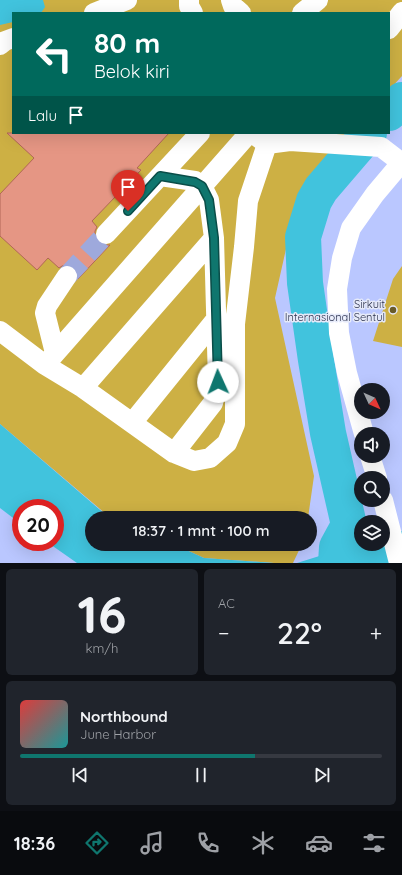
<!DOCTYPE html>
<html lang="id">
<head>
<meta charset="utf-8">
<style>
	:root { --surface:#171b24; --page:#20242c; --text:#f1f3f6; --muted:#9ea1a6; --line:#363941; --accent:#0f766e }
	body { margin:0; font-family:Quicksand,sans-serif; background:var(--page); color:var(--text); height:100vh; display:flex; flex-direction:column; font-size:15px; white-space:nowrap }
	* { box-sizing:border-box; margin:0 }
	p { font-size:13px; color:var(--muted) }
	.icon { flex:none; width:22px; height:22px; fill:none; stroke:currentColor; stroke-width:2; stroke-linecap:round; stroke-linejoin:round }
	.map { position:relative; height:563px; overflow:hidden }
	.panel { display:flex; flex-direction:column; gap:6px; padding:6px; background:#0d0f14; flex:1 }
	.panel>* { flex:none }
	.guide { position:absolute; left:12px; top:12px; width:378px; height:122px; border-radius:0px; box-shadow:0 4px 16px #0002; background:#00695c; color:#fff; overflow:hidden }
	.needle { width:26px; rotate:134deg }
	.controls { position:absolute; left:354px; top:383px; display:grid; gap:8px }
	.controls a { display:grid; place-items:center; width:36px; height:36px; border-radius:50%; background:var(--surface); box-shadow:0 4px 16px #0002; font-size:20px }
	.speed { position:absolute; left:12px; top:499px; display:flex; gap:8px; font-size:20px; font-weight:700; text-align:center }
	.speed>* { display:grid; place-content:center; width:52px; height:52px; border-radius:50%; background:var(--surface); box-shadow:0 4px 16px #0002; line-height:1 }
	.speed .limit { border:6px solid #d22; background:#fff; color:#111 }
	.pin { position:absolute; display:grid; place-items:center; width:34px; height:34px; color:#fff; margin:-41px -17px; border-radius:50% 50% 50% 0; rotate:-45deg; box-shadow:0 0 4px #0007 }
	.pin .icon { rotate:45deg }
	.me { position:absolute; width:44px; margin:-22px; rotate:358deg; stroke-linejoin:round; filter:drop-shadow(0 0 3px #0008) }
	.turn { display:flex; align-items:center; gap:14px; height:84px; padding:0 16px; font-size:18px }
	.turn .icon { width:52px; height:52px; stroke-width:2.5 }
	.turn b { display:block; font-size:28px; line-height:34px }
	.then { display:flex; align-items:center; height:38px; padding:0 16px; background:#0003; gap:8px; font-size:15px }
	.big { font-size:30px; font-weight:600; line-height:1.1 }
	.panel .card { flex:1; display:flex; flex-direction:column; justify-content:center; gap:6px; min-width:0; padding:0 14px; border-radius:6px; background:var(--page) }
	.panel .dial { align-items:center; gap:0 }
	.dial b { font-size:52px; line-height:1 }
	.song { display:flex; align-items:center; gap:12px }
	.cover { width:48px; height:48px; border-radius:6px; background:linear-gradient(135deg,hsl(0 70% 55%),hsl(180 70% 35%)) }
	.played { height:4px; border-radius:2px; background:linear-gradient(90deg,var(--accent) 65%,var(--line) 65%) }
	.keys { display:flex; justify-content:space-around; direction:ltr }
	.heat { display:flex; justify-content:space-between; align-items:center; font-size:22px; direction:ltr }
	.panel .tiles { flex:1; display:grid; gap:6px; grid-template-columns:1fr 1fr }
	.card:last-child { grid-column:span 2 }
	.trip { position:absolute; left:85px; top:511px; width:232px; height:40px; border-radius:20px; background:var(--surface); box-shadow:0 4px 16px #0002; font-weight:600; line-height:40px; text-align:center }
	.menu { display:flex; height:64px; justify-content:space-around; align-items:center; background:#090b0e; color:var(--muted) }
	.menu .icon { width:28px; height:28px }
	.menu .active { color:var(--accent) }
	.menu b { font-size:18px; color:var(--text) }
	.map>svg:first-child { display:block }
	.green { fill:#cdb044 }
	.water { fill:#41c3dd }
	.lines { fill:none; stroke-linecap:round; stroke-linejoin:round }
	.river { stroke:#41c3dd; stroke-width:36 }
	.building { fill:#e59684; stroke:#b16756 }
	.minor-tunnel { stroke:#9ea9dc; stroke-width:20; stroke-dasharray:20 10; stroke-linecap:butt }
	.minor { stroke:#fff; stroke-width:20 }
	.route-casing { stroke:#0a4d48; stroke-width:10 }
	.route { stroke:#0f766e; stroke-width:7 }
	.poi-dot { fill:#695b28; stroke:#e6eaf9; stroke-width:1.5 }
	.labels { text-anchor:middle; stroke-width:3; stroke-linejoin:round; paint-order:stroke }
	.poi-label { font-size:11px; fill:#2d334f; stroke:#e6eaf9; text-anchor:end }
</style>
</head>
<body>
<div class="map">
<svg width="402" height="563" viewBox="0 0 402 563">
	<rect width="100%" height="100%" fill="#bac7ff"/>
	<!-- green -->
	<path class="green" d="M 0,0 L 402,0 L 402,76 L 389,90 L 389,13 L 13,13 L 13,133 L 349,133 L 327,157 L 295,209 L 275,298 L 314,476 L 308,518 L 114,518 L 107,515 L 0,424 Z
		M 402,266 L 402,347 L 373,341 L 393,279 Z
		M 173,544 L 302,544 L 293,563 L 274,563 L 204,558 Z"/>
	<!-- water -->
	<path class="water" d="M 0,0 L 43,0 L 45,7 L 41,13 L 13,13 L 13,22 L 0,25 Z
		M 0,424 L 106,515 L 114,518 L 92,518 L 92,544 L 173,544 L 204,558 L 274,563 L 77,563 L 47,542 L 55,542 L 55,508 L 21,508 L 21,524 L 0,508 Z
		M 402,531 L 402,563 L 297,563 L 361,543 L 361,544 L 383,544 L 383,537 Z"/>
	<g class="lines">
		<!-- river -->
		<path class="river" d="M 389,113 L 402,100
			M 336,563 L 337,547 L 349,525 L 328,433 L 316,360 L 305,283 L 303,237 L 314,201 L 321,189 L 369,133"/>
	</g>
	<!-- building -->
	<path class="building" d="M 7,133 L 169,133 L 137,168 L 141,170 L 92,221 L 97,227 L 95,231 L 95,237 L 98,242 L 104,245 L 110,245 L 78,279 L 78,276 L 77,271 L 74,267 L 67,265 L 62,266 L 59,268 L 48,258 L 37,270 L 0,236 L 0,194 L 34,158 Z"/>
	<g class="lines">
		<!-- minor-tunnel -->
		<path class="minor-tunnel" d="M 67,276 L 106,234"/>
		<!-- minor -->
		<path class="minor" d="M 189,0 L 189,6 L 193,13
			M 231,0 L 233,6 L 241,13
			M 94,13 L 127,0
			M 302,13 L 318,0
			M 389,29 L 402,12
			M 0,45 L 5,41 L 13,38
			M 256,136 L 267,144 L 290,141 L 381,147 L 402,163
			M 160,176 L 195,181 L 202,186 L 209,200 L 214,238 L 218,382 L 213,403 L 174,453
			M 106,234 L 200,133
			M 0,331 L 45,365 L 83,388 L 174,453 L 194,461 L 210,458 L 227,443 L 235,424 L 235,324 L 244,247 L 248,201 L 267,144
			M 55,353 L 45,313 L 47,306 L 67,276
			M 45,365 L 249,133
			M 83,388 L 214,238
			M 132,423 L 217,318
			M 364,434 L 347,373 L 339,333 L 337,289 L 342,258 L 351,228 L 375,194 L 402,162
			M 370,456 L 377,478
			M 383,500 L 399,563"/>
	</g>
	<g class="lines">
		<defs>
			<path id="route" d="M 128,211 L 160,176 L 195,182 L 202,186 L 209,200 L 214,238 L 218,382"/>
		</defs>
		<!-- route casing -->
		<use href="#route" class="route-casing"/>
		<!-- route -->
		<use href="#route" class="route"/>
	</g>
	<!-- markers -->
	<circle class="poi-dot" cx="393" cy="310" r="4"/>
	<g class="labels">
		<!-- poi labels -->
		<g class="poi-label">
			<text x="385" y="308">Sirkuit<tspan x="385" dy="13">Internasional Sentul</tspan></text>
		</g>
	</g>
</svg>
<div class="controls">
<a><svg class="needle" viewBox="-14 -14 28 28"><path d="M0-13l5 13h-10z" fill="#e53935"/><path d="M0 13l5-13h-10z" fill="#9ea1a6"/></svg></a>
<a><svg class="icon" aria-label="sound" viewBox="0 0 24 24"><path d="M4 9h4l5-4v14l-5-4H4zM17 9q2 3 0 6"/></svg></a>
<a><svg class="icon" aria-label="search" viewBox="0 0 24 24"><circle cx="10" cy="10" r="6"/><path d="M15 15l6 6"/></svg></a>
<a><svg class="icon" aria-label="layers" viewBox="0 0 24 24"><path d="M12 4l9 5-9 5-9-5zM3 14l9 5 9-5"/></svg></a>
</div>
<div class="speed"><div class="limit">20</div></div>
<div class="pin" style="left:128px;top:211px;background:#d93025"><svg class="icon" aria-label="arrive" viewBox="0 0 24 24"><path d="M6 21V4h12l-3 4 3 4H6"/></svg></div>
<svg class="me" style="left:218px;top:382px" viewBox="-20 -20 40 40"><circle r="19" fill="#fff"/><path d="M0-13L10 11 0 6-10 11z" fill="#0f766e"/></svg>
<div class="trip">18:37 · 1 mnt · 100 m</div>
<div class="guide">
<div class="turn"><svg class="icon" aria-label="left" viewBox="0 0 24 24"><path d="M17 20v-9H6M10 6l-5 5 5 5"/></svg><div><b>80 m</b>Belok kiri</div></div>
<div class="then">Lalu<svg class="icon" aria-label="arrive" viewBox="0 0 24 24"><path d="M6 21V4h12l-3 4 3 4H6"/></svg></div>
</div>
</div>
<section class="panel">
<div class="tiles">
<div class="card dial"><b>16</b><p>km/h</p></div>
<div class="card"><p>AC</p>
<div class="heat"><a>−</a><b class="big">22°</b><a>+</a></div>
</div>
<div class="card">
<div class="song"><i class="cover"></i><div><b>Northbound</b><p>June Harbor</p></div></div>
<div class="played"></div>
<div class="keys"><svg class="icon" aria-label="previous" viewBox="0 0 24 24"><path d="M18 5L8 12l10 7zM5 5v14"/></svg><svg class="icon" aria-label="pause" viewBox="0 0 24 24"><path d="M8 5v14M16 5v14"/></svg><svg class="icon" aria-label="next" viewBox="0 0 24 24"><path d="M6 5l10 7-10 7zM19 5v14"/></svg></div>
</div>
</div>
</section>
<nav class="menu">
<b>18:36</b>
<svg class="icon active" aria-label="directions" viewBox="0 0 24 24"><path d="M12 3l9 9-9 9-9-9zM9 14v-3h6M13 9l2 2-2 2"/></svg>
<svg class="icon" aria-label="music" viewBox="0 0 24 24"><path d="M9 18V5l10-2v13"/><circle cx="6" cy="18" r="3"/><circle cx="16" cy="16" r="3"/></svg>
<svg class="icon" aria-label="phone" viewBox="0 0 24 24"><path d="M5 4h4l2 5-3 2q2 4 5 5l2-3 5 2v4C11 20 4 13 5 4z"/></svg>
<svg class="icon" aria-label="climate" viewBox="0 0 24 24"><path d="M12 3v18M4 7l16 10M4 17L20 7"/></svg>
<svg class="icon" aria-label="car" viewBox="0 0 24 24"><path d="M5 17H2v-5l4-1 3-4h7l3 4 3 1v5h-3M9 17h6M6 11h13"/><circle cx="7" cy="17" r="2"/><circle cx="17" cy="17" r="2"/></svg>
<svg class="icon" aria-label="filters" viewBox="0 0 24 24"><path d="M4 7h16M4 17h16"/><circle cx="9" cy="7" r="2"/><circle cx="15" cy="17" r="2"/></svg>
</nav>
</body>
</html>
